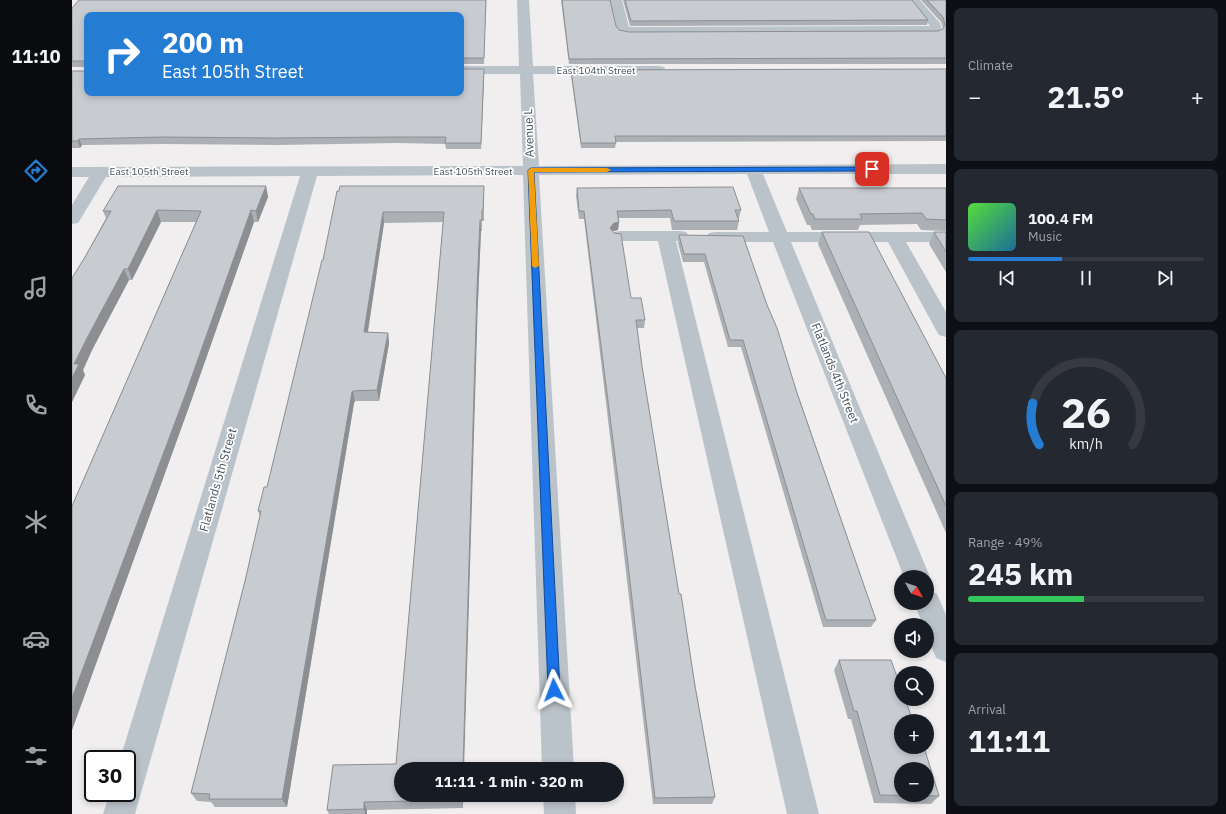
<!DOCTYPE html>
<html lang="en">
<head>
<meta charset="utf-8">
<style>
	:root { --surface:#171b24; --page:#242831; --text:#f1f3f6; --muted:#9ea1a6; --line:#363941; --accent:#257cd3 }
	body { margin:0; font-family:"IBM Plex Sans",sans-serif; background:var(--page); color:var(--text); height:100vh; display:flex; flex-direction:column; font-size:15px; white-space:nowrap }
	* { box-sizing:border-box; margin:0 }
	p { font-size:13px; color:var(--muted) }
	.icon { flex:none; width:22px; height:22px; fill:none; stroke:currentColor; stroke-width:2; stroke-linecap:round; stroke-linejoin:round }
	.map { position:relative; flex:1; overflow:hidden }
	.panel { display:flex; flex-direction:column; gap:8px; padding:8px; background:#0d0f14; width:280px }
	.panel>* { flex:none }
	.hud { position:absolute; left:12px; top:12px; width:380px; height:84px; border-radius:8px; box-shadow:0 2px 6px #0003; background:#257cd3; color:#fff; overflow:hidden }
	.needle { width:26px; rotate:130deg }
	.fabs { position:absolute; left:822px; top:570px; display:grid; gap:8px }
	.fabs a { display:grid; place-items:center; width:40px; height:40px; border-radius:50%; background:var(--surface); box-shadow:0 2px 6px #0003; font-size:20px }
	.speed { position:absolute; left:12px; top:750px; display:flex; gap:8px; font-size:20px; font-weight:700; text-align:center }
	.speed>* { display:grid; place-content:center; width:52px; height:52px; border-radius:50%; background:var(--surface); box-shadow:0 2px 6px #0003; line-height:1 }
	.speed .limit { border:2px solid #111; border-radius:6px; background:#fff; color:#111 }
	.pin { position:absolute; display:grid; place-items:center; width:34px; height:34px; color:#fff; margin:-17px; border-radius:8px; box-shadow:0 2px 6px #0006 }
	.me { position:absolute; width:44px; margin:-22px; rotate:357deg; stroke-linejoin:round; filter:drop-shadow(0 0 3px #0008) }
	.turn { display:flex; align-items:center; gap:14px; height:84px; padding:0 12px; font-size:18px }
	.turn .icon { width:52px; height:52px; stroke-width:2.5 }
	.turn b { display:block; font-size:28px; line-height:34px }
	.big { font-size:30px; font-weight:700; line-height:1.1 }
	.panel .widget { flex:1; display:flex; flex-direction:column; justify-content:center; gap:6px; min-width:0; padding:0 14px; border-radius:8px; background:var(--page) }
	.panel .dial { align-items:center; gap:0 }
	.dial svg { height:104px; overflow:visible; fill:none; stroke:var(--line); stroke-width:7; stroke-linecap:round; text-anchor:middle }
	.dial text { fill:var(--text); stroke:none }
	.song { display:flex; align-items:center; gap:12px }
	.cover { width:48px; height:48px; border-radius:6px; background:linear-gradient(135deg,hsl(110 70% 55%),hsl(200 70% 35%)) }
	.played { height:4px; border-radius:2px; background:linear-gradient(90deg,var(--accent) 40%,var(--line) 40%) }
	.keys { display:flex; justify-content:space-around; direction:ltr }
	.heat { display:flex; justify-content:space-between; align-items:center; font-size:22px; direction:ltr }
	.charge { height:6px; border-radius:3px; background:linear-gradient(90deg,#34c759 49%,var(--line) 0) }
	.trip { position:absolute; left:322px; top:762px; width:230px; height:40px; border-radius:20px; background:var(--surface); box-shadow:0 2px 6px #0003; font-weight:700; line-height:40px; text-align:center }
	main { display:flex; flex:1; min-height:0 }
	.menu { display:flex; flex-direction:column; width:72px; justify-content:space-around; align-items:center; background:#090b0e; color:var(--muted) }
	.menu .icon { width:28px; height:28px }
	.menu .current { color:var(--accent) }
	.menu b { font-size:18px; color:var(--text) }
	.map>svg:first-child { display:block }
	.lines { fill:none; stroke-linecap:round; stroke-linejoin:round }
	.minor { fill:#bac3ca; fill-rule:evenodd }
	.wall { fill:#acafb3 }
	.shaded-wall { fill:#8c8e92 }
	.building { fill:#c8cbd0; stroke:#8c8e92; fill-rule:evenodd }
	.route { fill:#1a73e8; stroke:#114b97 }
	.slow { fill:#f59e0b }
	.labels { text-anchor:middle; stroke-width:3.5; stroke-linejoin:round; paint-order:stroke }
	.far-street-label { font-size:10px; fill:#47525a; stroke:#fff }
	.street-label { font-size:12px; fill:#47525a; stroke:#fff }
</style>
</head>
<body>
<main>
<nav class="menu">
<b>11:10</b>
<svg class="icon current" aria-label="directions" viewBox="0 0 24 24"><path d="M12 3l9 9-9 9-9-9zM9 14v-3h6M13 9l2 2-2 2"/></svg>
<svg class="icon" aria-label="music" viewBox="0 0 24 24"><path d="M9 18V5l10-2v13"/><circle cx="6" cy="18" r="3"/><circle cx="16" cy="16" r="3"/></svg>
<svg class="icon" aria-label="phone" viewBox="0 0 24 24"><path d="M5 4h4l2 5-3 2q2 4 5 5l2-3 5 2v4C11 20 4 13 5 4z"/></svg>
<svg class="icon" aria-label="climate" viewBox="0 0 24 24"><path d="M12 3v18M4 7l16 10M4 17L20 7"/></svg>
<svg class="icon" aria-label="car" viewBox="0 0 24 24"><path d="M5 17H2v-5l4-1 3-4h7l3 4 3 1v5h-3M9 17h6M6 11h13"/><circle cx="7" cy="17" r="2"/><circle cx="17" cy="17" r="2"/></svg>
<svg class="icon" aria-label="filters" viewBox="0 0 24 24"><path d="M4 7h16M4 17h16"/><circle cx="9" cy="7" r="2"/><circle cx="15" cy="17" r="2"/></svg>
</nav>
<div class="map">
<svg width="874" height="814" viewBox="0 0 874 814">
	<rect width="100%" height="100%" fill="#f0eeee"/>
	<g class="lines">
		<!-- minor -->
		<path class="minor" d="M 445,0 L 457,0 L 461,66 L 587,66 L 592,67 L 594,70 L 592,73 L 587,74 L 461,74 L 467,166 L 874,164 L 874,174 L 691,174 L 715,232 L 874,232 L 874,242 L 834,242 L 874,312 L 874,337 L 867,335 L 864,330 L 816,242 L 719,242 L 858,577 L 855,583 L 855,577 L 832,577 L 701,242 L 643,242 L 637,241 L 634,237 L 637,233 L 643,232 L 697,232 L 675,174 L 467,175 L 502,769 L 470,769 L 451,175 L 245,176 L 63,814 L 31,814 L 38,793 L 55,793 L 55,759 L 48,759 L 228,176 L 34,177 L 6,223 L 0,224 L 0,205 L 17,177 L 0,177 L 0,167 L 451,166 L 448,74 L 389,74 L 389,66 L 447,66 Z
			M 538,0 L 550,0 L 557,27 L 858,26 L 836,0 L 848,0 L 868,23 L 870,30 L 868,33 L 864,34 L 557,35 L 547,33 L 545,30 Z
			M 548,231 L 608,231 L 614,232 L 617,236 L 614,240 L 604,241 L 747,814 L 715,814 L 586,241 L 548,241 L 542,240 L 539,236 L 542,232 Z
			M 855,590 L 865,594 L 874,615 L 874,662 L 864,658 L 855,636 L 855,625 L 851,625 L 842,603 L 855,603 Z
			M 471,795 L 503,795 L 504,814 L 472,814 Z"/>
	</g>
	<!-- wall -->
	<path class="wall" d="M 414,0 L 412,64 L 389,64 L 389,15 L 15,15 L 412,76 L 409,149 L 374,149 L 373,144 L 326,143 L 204,145 L 91,144 L 10,145 L 8,148 L 0,148 L 0,71 L 14,71 L 14,67 L 0,67 L 0,8 Z
		M 489,0 L 538,0 L 544,26 L 547,30 L 557,32 L 866,31 L 871,29 L 869,22 L 849,0 L 874,0 L 874,64 L 497,64 Z
		M 551,0 L 840,0 L 856,20 L 855,25 L 558,26 Z
		M 874,69 L 874,141 L 544,142 L 543,148 L 509,148 L 499,75 L 499,70 Z
		M 194,186 L 196,197 L 186,222 L 182,222 L 118,404 L 0,730 L 0,506 L 124,222 L 89,222 L 60,280 L 57,280 L 20,350 L 11,370 L 13,375 L 0,402 L 0,278 L 13,257 L 34,218 L 31,211 Z
		M 505,188 L 669,210 L 667,218 L 666,218 L 667,221 L 665,230 L 600,230 L 598,218 L 546,218 L 547,222 L 546,230 L 541,231 L 559,298 L 573,320 L 572,328 L 565,328 L 570,366 L 607,594 L 643,797 L 640,804 L 581,804 L 547,512 L 512,219 L 507,219 L 504,196 Z
		M 727,188 L 874,188 L 874,231 L 849,230 L 845,224 L 788,225 L 786,230 L 740,230 L 738,225 L 735,225 L 724,199 Z
		M 265,191 L 412,196 L 412,221 L 410,221 L 410,231 L 409,231 L 406,300 L 329,795 L 391,795 L 391,808 L 295,810 L 295,814 L 257,814 L 255,810 L 324,764 L 371,222 L 312,223 L 296,332 L 316,333 L 317,343 L 307,401 L 283,401 L 282,403 L 215,807 L 143,807 L 139,802 L 125,801 L 119,793 L 173,581 L 188,516 L 186,511 L 195,487 L 251,260 Z
		M 750,232 L 874,378 L 874,533 L 746,244 Z
		M 862,232 L 874,232 L 874,272 L 857,244 Z
		M 607,235 L 671,236 L 804,620 L 799,627 L 751,627 L 669,347 L 656,347 L 632,262 L 611,262 L 606,243 Z
		M 767,660 L 867,796 L 859,804 L 802,803 L 779,719 L 776,719 L 762,670 Z"/>
	<!-- shaded-wall -->
	<path class="shaded-wall" d="M 412,69 L 412,76 L 409,149 L 409,143 Z
		M 7,139 L 10,145 L 8,148 L 6,141 Z
		M 194,186 L 196,197 L 186,222 L 184,211 Z
		M 85,210 L 89,222 L 60,280 L 56,269 Z
		M 179,210 L 182,222 L 118,404 L 0,730 L 0,698 Z
		M 311,212 L 312,223 L 294,343 L 292,332 Z
		M 408,220 L 409,231 L 406,300 L 392,769 L 391,769 L 405,289 Z
		M 547,222 L 546,230 L 541,231 L 538,228 L 542,223 Z
		M 52,269 L 57,280 L 20,350 L 11,370 L 13,375 L 0,402 L 0,378 L 2,364 L 15,338 Z
		M 316,333 L 317,343 L 307,401 L 305,390 Z
		M 281,391 L 283,401 L 282,403 L 215,807 L 210,799 L 280,392 Z
		M 390,795 L 391,795 L 391,808 L 390,800 Z
		M 292,802 L 295,810 L 295,814 L 293,814 L 292,809 Z"/>
	<!-- building -->
	<path class="building" d="M 7,0 L 414,0 L 412,58 L 389,58 L 389,15 L 15,15 L 15,93 L 389,93 L 389,69 L 412,69 L 409,143 L 373,143 L 374,137 L 325,137 L 202,138 L 89,137 L 7,139 L 6,141 L 0,141 L 0,71 L 14,71 L 14,61 L 0,61 L 0,8 Z
		M 490,0 L 538,0 L 544,26 L 547,30 L 557,32 L 866,31 L 871,29 L 873,25 L 871,17 L 855,0 L 874,0 L 874,58 L 497,59 Z
		M 553,0 L 840,0 L 856,20 L 559,21 Z
		M 874,69 L 874,136 L 543,136 L 544,143 L 509,143 L 499,70 Z
		M 46,186 L 194,186 L 184,211 L 179,210 L 114,393 L 0,698 L 0,506 L 129,211 L 85,210 L 56,269 L 52,269 L 15,338 L 2,364 L 7,364 L 0,378 L 0,278 L 13,257 L 39,211 L 31,211 Z
		M 268,186 L 412,186 L 411,210 L 410,210 L 410,220 L 408,220 L 405,289 L 391,769 L 329,769 L 329,795 L 390,795 L 390,800 L 292,802 L 292,809 L 255,810 L 261,765 L 324,764 L 372,212 L 311,212 L 292,332 L 316,333 L 305,390 L 281,391 L 280,392 L 210,799 L 137,799 L 138,794 L 119,793 L 173,581 L 189,511 L 186,511 L 192,487 L 195,487 L 250,260 L 251,260 L 265,191 L 267,191 Z
		M 661,187 L 669,210 L 663,210 L 667,221 L 602,221 L 599,210 L 545,211 L 547,222 L 542,223 L 538,228 L 542,233 L 549,234 L 559,298 L 569,298 L 573,320 L 564,320 L 570,366 L 607,594 L 609,594 L 623,686 L 643,797 L 583,798 L 549,504 L 512,211 L 507,211 L 505,188 Z
		M 727,188 L 874,188 L 874,220 L 854,219 L 850,213 L 788,214 L 790,219 L 743,219 L 741,214 L 739,214 Z
		M 750,232 L 797,232 L 874,378 L 874,506 Z
		M 862,232 L 874,232 L 874,252 Z
		M 607,235 L 671,236 L 695,305 L 705,328 L 725,393 L 804,620 L 754,620 L 671,340 L 658,340 L 633,254 L 612,254 Z
		M 767,660 L 819,660 L 829,688 L 829,699 L 833,699 L 841,721 L 829,721 L 829,747 L 852,747 L 867,796 L 808,795 L 785,711 L 782,711 ZM 829,769 L 855,769 L 855,795 L 829,795 Z"/>
	<!-- route -->
	<path class="route" d="M 800,167 L 802,168 L 802,171 L 462,172 L 488,690 L 487,694 L 482,696 L 478,694 L 476,690 L 456,170 L 459,168 Z"/>
	<!-- slow -->
	<path class="slow" d="M 459,168 L 535,168 L 539,170 L 535,172 L 462,172 L 467,266 L 463,268 L 460,266 L 456,170 Z"/>
	<g class="labels">
		<!-- far-street labels -->
		<g class="far-street-label">
			<text x="524" y="74">East 104th Street</text>
			<text x="77" y="175">East 105th Street</text>
			<text x="401" y="175">East 105th Street</text>
		</g>
		<!-- street labels -->
		<g class="street-label">
			<text transform="translate(457 133) rotate(-92)" y="4">Avenue L</text>
			<text transform="translate(763 373) rotate(68)" y="4">Flatlands 4th Street</text>
			<text transform="translate(146 480) rotate(-74)" y="4">Flatlands 5th Street</text>
		</g>
	</g>
</svg>
<div class="fabs">
<a><svg class="needle" viewBox="-14 -14 28 28"><path d="M0-13l5 13h-10z" fill="#e53935"/><path d="M0 13l5-13h-10z" fill="#9ea1a6"/></svg></a>
<a><svg class="icon" aria-label="sound" viewBox="0 0 24 24"><path d="M4 9h4l5-4v14l-5-4H4zM17 9q2 3 0 6"/></svg></a>
<a><svg class="icon" aria-label="search" viewBox="0 0 24 24"><circle cx="10" cy="10" r="6"/><path d="M15 15l6 6"/></svg></a>
<a>+</a>
<a>−</a>
</div>
<div class="speed"><div class="limit">30</div></div>
<div class="pin" style="left:800px;top:169px;background:#d93025"><svg class="icon" aria-label="arrive" viewBox="0 0 24 24"><path d="M6 21V4h12l-3 4 3 4H6"/></svg></div>
<svg class="me" style="left:482px;top:690px" viewBox="-20 -20 40 40"><path d="M0-17L14 15 0 8-14 15z" fill="#1a73e8" stroke="#fff" stroke-width="4"/></svg>
<div class="trip">11:11 · 1 min · 320 m</div>
<div class="hud">
<div class="turn"><svg class="icon" aria-label="right" viewBox="0 0 24 24"><path d="M7 20v-9h11M14 6l5 5-5 5"/></svg><div><b>200 m</b>East 105th Street</div></div>
</div>
</div>
<section class="panel">
<div class="widget"><p>Climate</p>
<div class="heat"><a>−</a><b class="big">21.5°</b><a>+</a></div>
</div>
<div class="widget">
<div class="song"><i class="cover"></i><div><b>100.4 FM</b><p>Music</p></div></div>
<div class="played"></div>
<div class="keys"><svg class="icon" aria-label="previous" viewBox="0 0 24 24"><path d="M18 5L8 12l10 7zM5 5v14"/></svg><svg class="icon" aria-label="pause" viewBox="0 0 24 24"><path d="M8 5v14M16 5v14"/></svg><svg class="icon" aria-label="next" viewBox="0 0 24 24"><path d="M6 5l10 7-10 7zM19 5v14"/></svg></div>
</div>
<div class="widget dial"><svg viewBox="0 0 100 80">
<path d="M14 69A42 42 0 1 1 86 69"/>
<path d="M14 69A42 42 0 0 1 9 37" stroke="#257cd3"/>
<text x="50" y="56" font-size="32" font-weight="700">26</text>
<text x="50" y="72" font-size="11">km/h</text>
</svg></div>
<div class="widget"><p>Range · 49%</p><b class="big">245 km</b><div class="charge"></div></div>
<div class="widget"><p>Arrival</p><b class="big">11:11</b></div>
</section>
</main>
</body>
</html>
